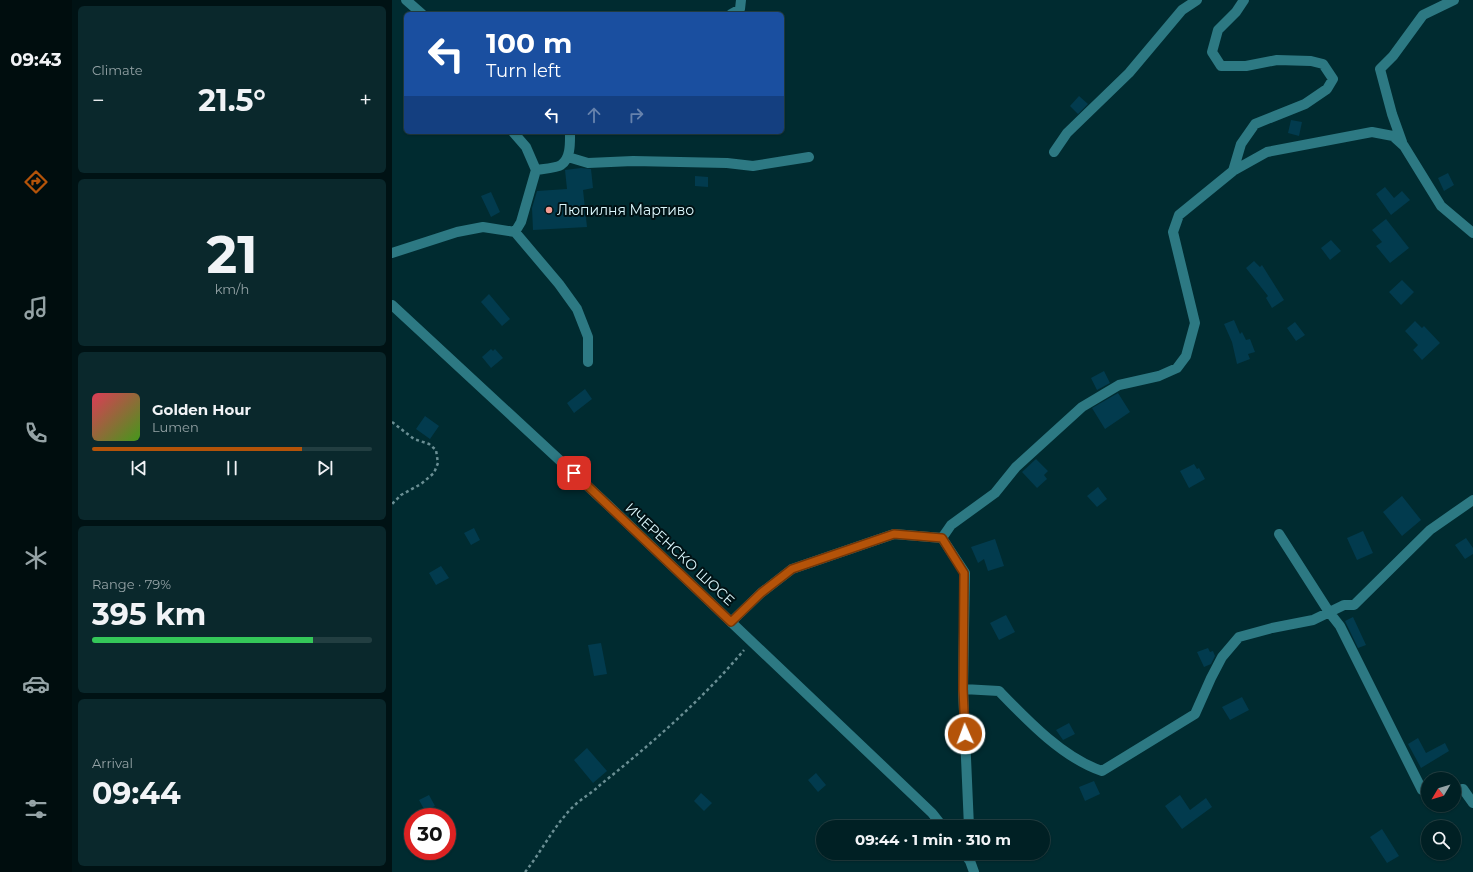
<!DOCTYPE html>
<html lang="en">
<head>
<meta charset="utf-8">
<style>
	:root { --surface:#002024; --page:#0a282c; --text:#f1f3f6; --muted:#95a3a6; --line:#223e41; --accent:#b45309 }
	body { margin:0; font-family:Montserrat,sans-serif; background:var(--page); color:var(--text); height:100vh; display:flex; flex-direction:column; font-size:15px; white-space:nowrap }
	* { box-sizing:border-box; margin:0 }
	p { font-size:13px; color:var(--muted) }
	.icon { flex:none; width:22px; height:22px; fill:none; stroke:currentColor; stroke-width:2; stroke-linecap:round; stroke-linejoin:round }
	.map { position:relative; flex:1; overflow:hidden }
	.side { display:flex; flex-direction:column; gap:6px; padding:6px; background:#001214; width:320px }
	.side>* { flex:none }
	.hud { position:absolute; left:12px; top:12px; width:380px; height:122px; border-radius:6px; box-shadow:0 1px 3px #0004,0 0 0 1px var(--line); background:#1a4fa0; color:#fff; overflow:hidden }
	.needle { width:26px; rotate:232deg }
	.tools { position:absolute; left:1029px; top:772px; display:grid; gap:8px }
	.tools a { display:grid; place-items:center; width:40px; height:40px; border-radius:50%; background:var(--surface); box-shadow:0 1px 3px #0004,0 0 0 1px var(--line); font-size:20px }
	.speed { position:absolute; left:12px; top:808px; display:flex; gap:8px; font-size:20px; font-weight:700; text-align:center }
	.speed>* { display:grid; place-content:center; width:52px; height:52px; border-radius:50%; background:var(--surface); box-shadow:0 1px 3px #0004,0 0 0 1px var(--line); line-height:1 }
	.speed .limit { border:6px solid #d22; background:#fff; color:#111 }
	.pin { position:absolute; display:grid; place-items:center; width:34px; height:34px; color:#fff; margin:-17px; border-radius:8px; box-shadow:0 2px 6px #0006 }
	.me { position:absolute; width:44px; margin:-22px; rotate:358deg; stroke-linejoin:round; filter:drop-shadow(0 0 3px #0008) }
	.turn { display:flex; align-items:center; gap:14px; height:84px; padding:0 16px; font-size:18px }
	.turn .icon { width:52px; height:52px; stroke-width:2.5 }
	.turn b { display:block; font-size:28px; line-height:34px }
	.lanes { display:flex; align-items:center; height:38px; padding:0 16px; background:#0003; justify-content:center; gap:20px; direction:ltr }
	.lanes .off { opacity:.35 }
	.big { font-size:30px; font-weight:700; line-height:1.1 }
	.side .card { flex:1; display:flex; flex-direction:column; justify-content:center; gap:6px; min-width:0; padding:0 14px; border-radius:6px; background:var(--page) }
	.side .dial { align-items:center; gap:0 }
	.dial b { font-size:52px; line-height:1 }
	.song { display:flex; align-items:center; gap:12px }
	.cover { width:48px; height:48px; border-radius:6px; background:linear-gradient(135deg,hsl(350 70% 55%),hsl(100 70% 35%)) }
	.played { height:4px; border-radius:2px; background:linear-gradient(90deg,var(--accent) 75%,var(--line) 75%) }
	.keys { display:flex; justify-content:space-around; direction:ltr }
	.heat { display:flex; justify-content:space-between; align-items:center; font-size:22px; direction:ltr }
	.charge { height:6px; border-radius:3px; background:linear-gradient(90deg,#34c759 79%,var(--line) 0) }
	.trip { position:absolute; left:424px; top:820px; width:234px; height:40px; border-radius:20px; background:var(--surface); box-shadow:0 1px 3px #0004,0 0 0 1px var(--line); font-weight:700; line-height:40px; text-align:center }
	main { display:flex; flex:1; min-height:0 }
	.dock { display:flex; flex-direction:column; width:72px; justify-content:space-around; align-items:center; background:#000d0e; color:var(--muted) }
	.dock .icon { width:28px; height:28px }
	.dock .current { color:var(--accent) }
	.dock b { font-size:18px; color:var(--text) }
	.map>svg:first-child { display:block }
	.building { fill:#023b4e }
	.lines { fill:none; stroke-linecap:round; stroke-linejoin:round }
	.path { stroke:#6a8f94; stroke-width:2.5; stroke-dasharray:3 3; stroke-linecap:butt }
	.minor { stroke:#2d7983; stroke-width:10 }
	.tertiary { stroke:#2d7983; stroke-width:10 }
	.route-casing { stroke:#753606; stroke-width:10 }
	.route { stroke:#b45309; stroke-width:7 }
	.poi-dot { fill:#f59c92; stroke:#001215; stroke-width:1.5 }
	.labels { text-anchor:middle; stroke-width:4; stroke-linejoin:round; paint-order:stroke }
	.poi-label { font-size:14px; fill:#dcf9fe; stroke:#001215; text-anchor:start }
	.street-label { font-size:14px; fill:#dcf9fe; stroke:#001215 }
</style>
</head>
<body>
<main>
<nav class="dock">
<b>09:43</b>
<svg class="icon current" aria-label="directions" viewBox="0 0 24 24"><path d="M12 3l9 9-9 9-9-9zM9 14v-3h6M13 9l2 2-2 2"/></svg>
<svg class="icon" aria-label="music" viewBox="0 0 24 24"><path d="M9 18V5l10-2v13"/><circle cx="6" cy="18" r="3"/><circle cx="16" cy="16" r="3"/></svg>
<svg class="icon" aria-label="phone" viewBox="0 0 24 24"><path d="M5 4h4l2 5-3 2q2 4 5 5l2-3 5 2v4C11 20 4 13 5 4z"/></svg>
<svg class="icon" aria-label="climate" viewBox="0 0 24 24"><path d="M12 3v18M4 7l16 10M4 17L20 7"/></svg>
<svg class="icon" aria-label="car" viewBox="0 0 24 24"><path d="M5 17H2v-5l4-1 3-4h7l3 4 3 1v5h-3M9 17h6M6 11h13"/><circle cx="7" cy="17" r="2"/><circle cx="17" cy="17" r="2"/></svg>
<svg class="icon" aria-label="filters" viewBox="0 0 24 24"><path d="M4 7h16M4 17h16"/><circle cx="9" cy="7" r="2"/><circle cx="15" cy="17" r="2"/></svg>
</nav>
<section class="side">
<div class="card"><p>Climate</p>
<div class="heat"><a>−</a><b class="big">21.5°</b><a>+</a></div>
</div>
<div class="card dial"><b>21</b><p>km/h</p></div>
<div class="card">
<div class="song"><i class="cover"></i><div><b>Golden Hour</b><p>Lumen</p></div></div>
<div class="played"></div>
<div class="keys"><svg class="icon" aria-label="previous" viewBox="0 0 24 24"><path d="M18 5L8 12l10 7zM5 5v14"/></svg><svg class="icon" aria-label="pause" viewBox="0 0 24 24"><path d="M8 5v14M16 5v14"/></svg><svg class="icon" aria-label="next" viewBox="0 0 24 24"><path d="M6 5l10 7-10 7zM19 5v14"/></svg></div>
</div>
<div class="card"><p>Range · 79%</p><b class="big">395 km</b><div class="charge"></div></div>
<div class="card"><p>Arrival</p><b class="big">09:44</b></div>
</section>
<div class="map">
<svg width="1081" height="872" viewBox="0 0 1081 872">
	<rect width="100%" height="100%" fill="#002b30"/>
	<!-- building -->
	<path class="building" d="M 687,96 L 696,104 L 686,114 L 678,106 Z
		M 899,120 L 910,122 L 907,136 L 896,133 Z
		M 189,168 L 199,169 L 201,188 L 191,190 L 195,227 L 141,230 L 140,208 L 145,191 L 175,189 L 173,170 Z
		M 1056,173 L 1062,185 L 1052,191 L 1046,178 Z
		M 303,176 L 316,177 L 316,187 L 303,186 Z
		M 993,187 L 1002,198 L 1010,191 L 1018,200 L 999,215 L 984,194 Z
		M 99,192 L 108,212 L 99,217 L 89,196 Z
		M 994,219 L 1017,248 L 998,263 L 984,246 L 990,242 L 980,230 Z
		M 939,240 L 949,251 L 938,260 L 929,248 Z
		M 862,261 L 868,267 L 870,265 L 892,300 L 880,308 L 874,298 L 876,296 L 854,268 Z
		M 1010,280 L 1022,292 L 1009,305 L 997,292 Z
		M 97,294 L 118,319 L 110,326 L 89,302 Z
		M 842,320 L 848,334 L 850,332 L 854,340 L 858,339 L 863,352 L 856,354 L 858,359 L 845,364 L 840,342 L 832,324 Z
		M 1023,321 L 1030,328 L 1032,326 L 1048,343 L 1030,360 L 1021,350 L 1026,345 L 1013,331 Z
		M 903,322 L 913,335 L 904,341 L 895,328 Z
		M 99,349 L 101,351 L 103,349 L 111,358 L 99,368 L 90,357 Z
		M 712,371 L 718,383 L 705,390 L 699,378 Z
		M 193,389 L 200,399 L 182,413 L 175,403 Z
		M 726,393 L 738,412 L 713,429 L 700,408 Z
		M 33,416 L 47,426 L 38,439 L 24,429 Z
		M 644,459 L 656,471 L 652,475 L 655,479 L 645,488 L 630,472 Z
		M 802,464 L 805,469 L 807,468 L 813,479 L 797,488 L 788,471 Z
		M 706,487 L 715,499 L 705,507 L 695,496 Z
		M 1010,496 L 1029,520 L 1010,536 L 991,512 Z
		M 82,528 L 88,540 L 79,545 L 72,533 Z
		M 971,531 L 981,553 L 965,560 L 955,538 Z
		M 1074,538 L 1081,548 L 1081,554 L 1073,559 L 1063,545 Z
		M 603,539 L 612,566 L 596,571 L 592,559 L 586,563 L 579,547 Z
		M 49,566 L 57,578 L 44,585 L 37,573 Z
		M 614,615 L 623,632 L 607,640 L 598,623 Z
		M 961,617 L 974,645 L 966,648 L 953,621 Z
		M 209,643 L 215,674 L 202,676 L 196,645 Z
		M 816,648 L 818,652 L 821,651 L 823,656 L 819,664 L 812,667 L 805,652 Z
		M 850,697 L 857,710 L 838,720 L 830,707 Z
		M 677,723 L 683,734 L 671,740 L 664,730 Z
		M 1026,738 L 1034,753 L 1053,743 L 1057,751 L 1029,768 L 1016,744 Z
		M 195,748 L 215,771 L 201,783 L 182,760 Z
		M 424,773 L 434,785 L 426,792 L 416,780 Z
		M 702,781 L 708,794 L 693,801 L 687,787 Z
		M 309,793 L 320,803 L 312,811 L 302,801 Z
		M 37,795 L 43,806 L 33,811 L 27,800 Z
		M 788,795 L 798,810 L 814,798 L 820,807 L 790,829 L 773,806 Z
		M 990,829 L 1007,856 L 995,863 L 978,837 Z"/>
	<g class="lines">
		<!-- path -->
		<path class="path" d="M 0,422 L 22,439 L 37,444 L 44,450 L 46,463 L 42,473 L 29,484 L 9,495 L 0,504
			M 133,872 C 151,850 163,823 184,804 C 192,797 201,792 208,785 C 258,745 311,699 352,650"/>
		<!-- minor -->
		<path class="minor" d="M 14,0 L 30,14
			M 339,14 L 348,9 L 349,0
			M 121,132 L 134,147 L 144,170 L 129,222 L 123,232
			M 1010,142 L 1000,114 L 988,69 L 1001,56 L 1031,15 L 1062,0
			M 662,152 L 675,133 L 737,73 L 790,10 L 805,0
			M 176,157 L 196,163 L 241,161 L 335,163 L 361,166 L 417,157
			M 144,170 C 150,169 165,168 169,165 C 179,158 178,143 178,132
			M 841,171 L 849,144 L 863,124 L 913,104 L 935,89 L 941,79 L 931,64 L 919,61 L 885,60 L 854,66 L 829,66 L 820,52 L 826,30 L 844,12 L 852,0
			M 0,253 L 65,232 L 91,227 L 123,232 L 167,284 L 185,309 L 196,337 L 196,362
			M 887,534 L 937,612 L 948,626 L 1030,790 L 1036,792
			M 550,538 L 559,525 L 603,493 L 624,467 L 690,407 L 727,385 L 767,376 L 785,368 L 794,356 L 803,323 L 781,232 L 787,215 L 841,171 L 875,152 L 980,132 L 1001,136 L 1012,146 L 1049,206 L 1081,233
			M 339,622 L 369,593 L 400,569 L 502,534 L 550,538 L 573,573 L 571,689 L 577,827
			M 571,689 L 607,691 C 635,720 671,758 710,771 L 803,714 L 819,678 L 830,657 L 847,637 L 880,628 L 921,620 L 952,605 L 962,605 L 1038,530 L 1081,500
			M 1062,791 L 1071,789 L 1081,803"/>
		<!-- tertiary -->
		<path class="tertiary" d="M 0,305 L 216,505 L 540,813 L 551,827
			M 572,853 L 578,861 L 582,872"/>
	</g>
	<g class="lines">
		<defs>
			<path id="route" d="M 182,473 L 339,622 L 369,593 L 400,569 L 502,534 L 550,538 L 572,573 L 571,689 L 573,734"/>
		</defs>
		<!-- route casing -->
		<use href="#route" class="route-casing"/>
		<!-- route -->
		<use href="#route" class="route"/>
	</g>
	<!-- markers -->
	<circle class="poi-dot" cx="157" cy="210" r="4"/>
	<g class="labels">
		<!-- poi labels -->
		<g class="poi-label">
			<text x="165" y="215">Люпилня Мартиво</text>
		</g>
		<!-- street labels -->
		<g class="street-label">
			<text transform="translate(288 554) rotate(43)" y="5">ИЧЕРЕНСКО ШОСЕ</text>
		</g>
	</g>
</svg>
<div class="tools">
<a><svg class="needle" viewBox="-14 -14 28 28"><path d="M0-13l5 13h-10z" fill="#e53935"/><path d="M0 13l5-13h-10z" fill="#95a3a6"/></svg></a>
<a><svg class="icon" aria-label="search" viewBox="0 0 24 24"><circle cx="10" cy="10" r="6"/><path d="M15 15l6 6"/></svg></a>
</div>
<div class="speed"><div class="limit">30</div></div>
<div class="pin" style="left:182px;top:473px;background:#d93025"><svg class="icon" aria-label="arrive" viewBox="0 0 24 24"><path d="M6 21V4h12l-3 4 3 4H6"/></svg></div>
<svg class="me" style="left:573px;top:734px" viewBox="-20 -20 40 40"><circle r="17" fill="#b45309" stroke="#fff" stroke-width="3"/><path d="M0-11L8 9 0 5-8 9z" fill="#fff"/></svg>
<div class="trip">09:44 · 1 min · 310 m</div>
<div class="hud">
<div class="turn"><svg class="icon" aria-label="left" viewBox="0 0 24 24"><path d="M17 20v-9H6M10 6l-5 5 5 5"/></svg><div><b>100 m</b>Turn left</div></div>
<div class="lanes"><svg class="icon" aria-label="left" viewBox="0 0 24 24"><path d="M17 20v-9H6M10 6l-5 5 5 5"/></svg><svg class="icon off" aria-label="ahead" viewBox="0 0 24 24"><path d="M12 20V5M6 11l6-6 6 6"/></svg><svg class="icon off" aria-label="right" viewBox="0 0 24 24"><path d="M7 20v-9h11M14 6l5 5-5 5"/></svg></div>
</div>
</div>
</main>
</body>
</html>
